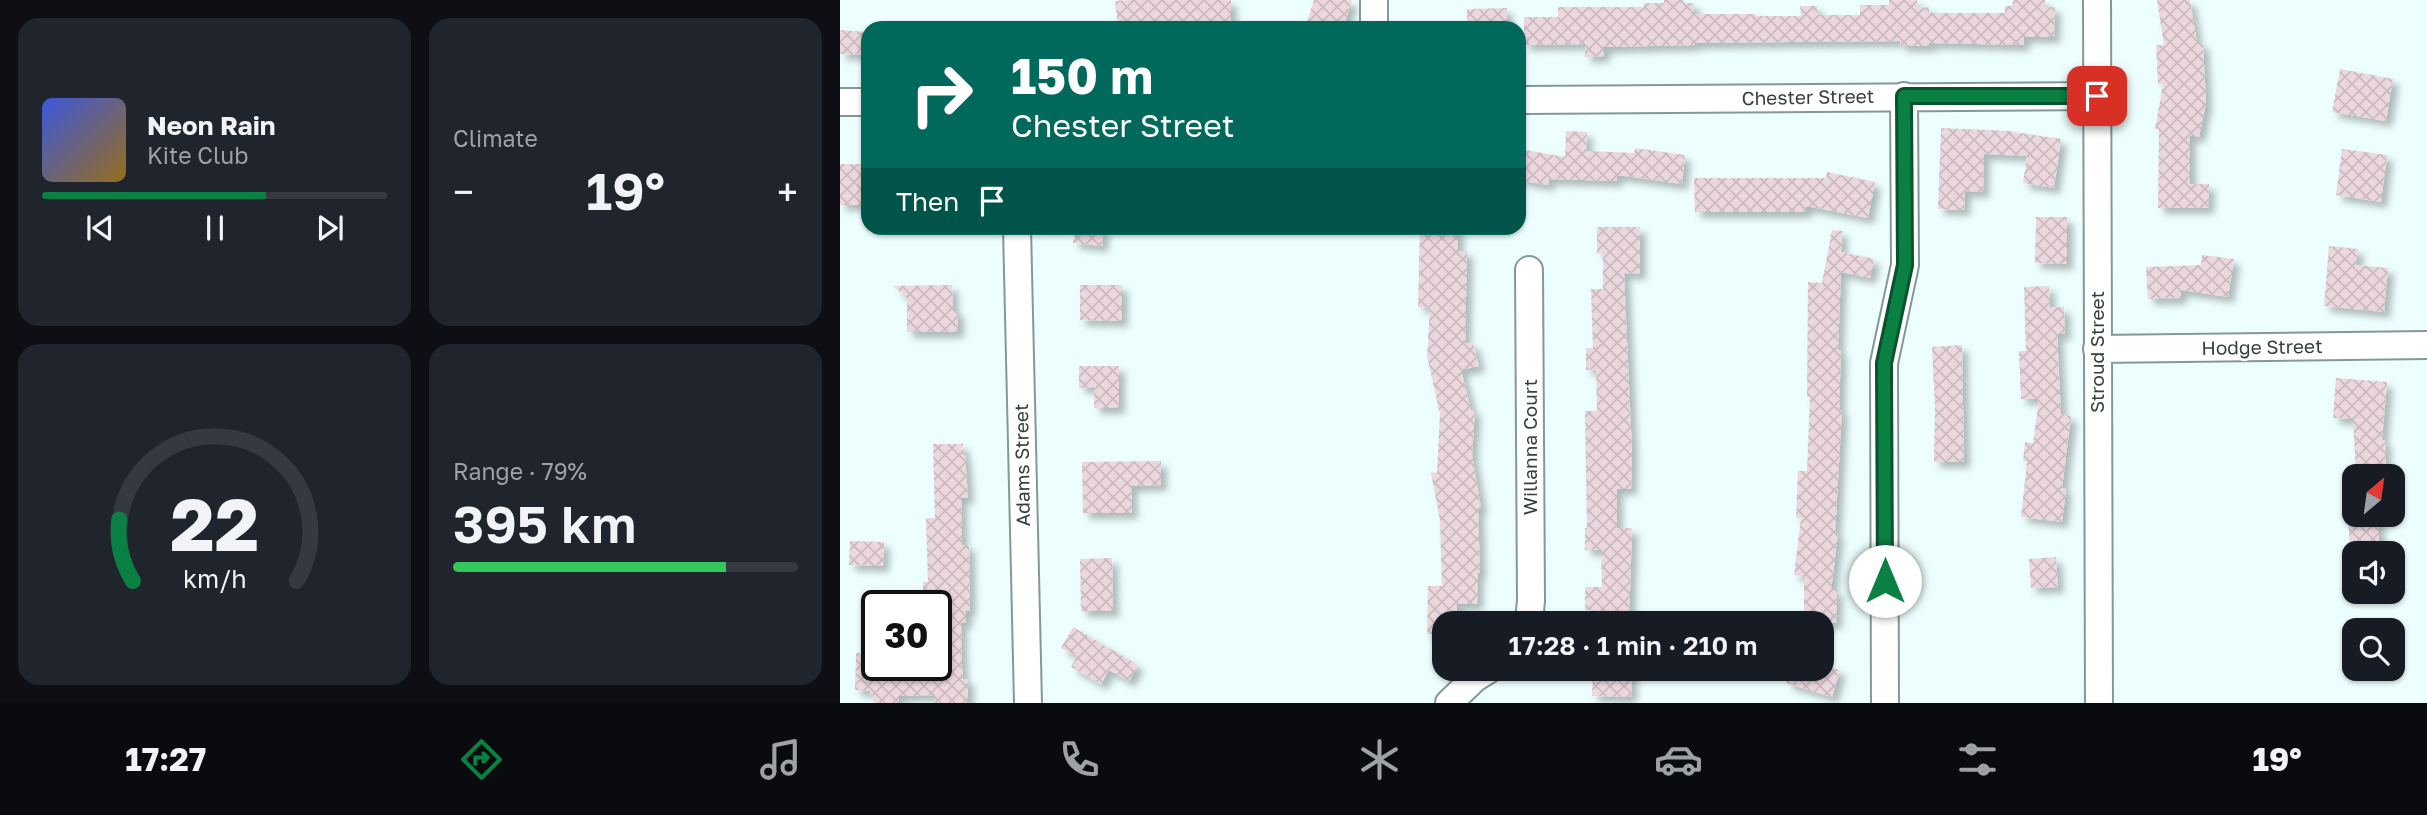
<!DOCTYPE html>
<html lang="en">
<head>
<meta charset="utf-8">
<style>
	:root { --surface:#171b24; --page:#20242c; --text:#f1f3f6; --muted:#9ea1a6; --line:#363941; --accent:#0b8043 }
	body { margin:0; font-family:"Golos Text",sans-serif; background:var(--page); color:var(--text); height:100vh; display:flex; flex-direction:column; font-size:26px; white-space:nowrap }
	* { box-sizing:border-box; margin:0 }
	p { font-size:23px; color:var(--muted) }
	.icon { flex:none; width:38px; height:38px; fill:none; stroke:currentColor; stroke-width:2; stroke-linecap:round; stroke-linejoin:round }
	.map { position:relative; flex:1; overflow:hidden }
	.side { display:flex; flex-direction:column; gap:18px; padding:18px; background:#0d0f14; width:840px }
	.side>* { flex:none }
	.top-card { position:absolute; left:21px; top:21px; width:665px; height:214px; border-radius:21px; box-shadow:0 2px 5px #0004; background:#00695c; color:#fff; overflow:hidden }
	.needle { width:46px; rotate:29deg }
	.controls { position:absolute; left:1502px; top:464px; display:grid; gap:14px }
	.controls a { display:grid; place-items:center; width:63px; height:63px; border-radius:14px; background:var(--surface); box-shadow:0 2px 5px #0004; font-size:35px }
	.speed { position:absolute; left:21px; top:590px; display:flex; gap:14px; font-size:35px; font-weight:700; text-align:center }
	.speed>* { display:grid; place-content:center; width:91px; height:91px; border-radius:50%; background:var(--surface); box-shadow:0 2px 5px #0004; line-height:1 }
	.speed .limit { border:4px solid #111; border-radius:10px; background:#fff; color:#111 }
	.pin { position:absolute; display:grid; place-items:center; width:60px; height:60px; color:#fff; margin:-30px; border-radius:14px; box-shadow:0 4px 10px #0006 }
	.me { position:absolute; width:77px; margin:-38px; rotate:0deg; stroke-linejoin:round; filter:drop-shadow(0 0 5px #0008) }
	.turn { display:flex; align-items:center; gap:24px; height:147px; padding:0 35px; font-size:32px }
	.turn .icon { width:91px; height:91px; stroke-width:2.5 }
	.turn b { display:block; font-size:49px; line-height:60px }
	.then { display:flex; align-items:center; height:66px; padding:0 35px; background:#0003; gap:14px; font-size:26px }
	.big { font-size:52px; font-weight:600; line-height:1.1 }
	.side .card { flex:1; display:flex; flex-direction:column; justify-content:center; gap:10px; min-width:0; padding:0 24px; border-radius:21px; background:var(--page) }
	.side .dial { align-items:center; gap:0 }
	.dial svg { height:182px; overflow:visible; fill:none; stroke:var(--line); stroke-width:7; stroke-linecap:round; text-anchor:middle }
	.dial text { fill:var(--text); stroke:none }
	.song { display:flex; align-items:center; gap:21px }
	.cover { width:84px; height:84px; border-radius:10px; background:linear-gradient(135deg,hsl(230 70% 55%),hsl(40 70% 35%)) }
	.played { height:7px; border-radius:4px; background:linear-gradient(90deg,var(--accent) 65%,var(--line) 65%) }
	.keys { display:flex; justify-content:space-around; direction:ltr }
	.heat { display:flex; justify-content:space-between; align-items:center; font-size:38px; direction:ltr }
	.charge { height:10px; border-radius:5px; background:linear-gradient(90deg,#34c759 79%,var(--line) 0) }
	.side .tiles { flex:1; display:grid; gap:18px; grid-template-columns:repeat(2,1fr) }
	.trip { position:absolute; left:592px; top:611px; width:402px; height:70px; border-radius:21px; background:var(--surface); box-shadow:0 2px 5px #0004; font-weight:600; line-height:70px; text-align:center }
	.menu { display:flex; height:112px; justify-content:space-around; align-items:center; background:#090b0e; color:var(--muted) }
	.menu .icon { width:49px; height:49px }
	.menu .selected { color:var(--accent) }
	.menu b { font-size:32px; color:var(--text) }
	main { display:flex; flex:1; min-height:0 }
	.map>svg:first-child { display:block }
	.building { fill:url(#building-cross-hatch); filter:url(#shadow) }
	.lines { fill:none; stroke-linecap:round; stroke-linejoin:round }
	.street-casing { stroke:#849997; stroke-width:30 }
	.street { stroke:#fff; stroke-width:26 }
	.route-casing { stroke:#07532c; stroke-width:18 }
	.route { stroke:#0b8043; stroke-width:12 }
	.labels { text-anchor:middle; stroke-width:5; stroke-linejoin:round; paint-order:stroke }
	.street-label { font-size:19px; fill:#363f3e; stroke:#fff }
</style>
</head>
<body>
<main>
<section class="side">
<div class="tiles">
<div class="card">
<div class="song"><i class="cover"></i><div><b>Neon Rain</b><p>Kite Club</p></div></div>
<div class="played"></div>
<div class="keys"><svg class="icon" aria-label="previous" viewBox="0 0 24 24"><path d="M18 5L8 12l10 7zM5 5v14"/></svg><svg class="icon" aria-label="pause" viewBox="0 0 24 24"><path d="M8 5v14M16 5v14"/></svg><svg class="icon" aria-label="next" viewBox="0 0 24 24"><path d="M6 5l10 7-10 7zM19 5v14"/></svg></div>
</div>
<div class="card"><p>Climate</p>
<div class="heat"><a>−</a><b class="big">19°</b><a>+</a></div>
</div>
<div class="card dial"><svg viewBox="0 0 100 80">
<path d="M14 69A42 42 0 1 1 86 69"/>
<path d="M14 69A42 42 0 0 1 8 42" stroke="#0b8043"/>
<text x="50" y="56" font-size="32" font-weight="700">22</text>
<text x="50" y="72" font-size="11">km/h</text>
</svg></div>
<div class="card"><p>Range · 79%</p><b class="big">395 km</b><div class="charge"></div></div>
</div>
</section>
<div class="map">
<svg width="1587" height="703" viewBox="0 0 1587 703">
	<defs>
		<pattern id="building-cross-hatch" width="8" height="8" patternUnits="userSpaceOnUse" patternTransform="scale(1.75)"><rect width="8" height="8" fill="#ebd7dd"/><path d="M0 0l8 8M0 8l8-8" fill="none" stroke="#cababf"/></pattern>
		<filter id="shadow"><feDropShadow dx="6" dy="6" stdDeviation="3.5" flood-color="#0004"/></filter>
	</defs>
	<rect width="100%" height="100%" fill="#ecfefd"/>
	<!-- building -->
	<path class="building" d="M 286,0 L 391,0 L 391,28 L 278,28 L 275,1 Z
		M 474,0 L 512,0 L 503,28 L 465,28 Z
		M 824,0 L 844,0 L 844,3 L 854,3 L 854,14 L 916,14 L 916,16 L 961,16 L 960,6 L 977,6 L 978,15 L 1020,15 L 1020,5 L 1049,5 L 1049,0 L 1077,0 L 1078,8 L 1089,7 L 1089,13 L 1165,13 L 1165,6 L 1172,6 L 1173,0 L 1205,0 L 1205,7 L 1215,7 L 1214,37 L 1184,37 L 1184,45 L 1090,43 L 1090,46 L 1061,46 L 1060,41 L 855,43 L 855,45 L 764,47 L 764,56 L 745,57 L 745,44 L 684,45 L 684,17 L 718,17 L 718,7 L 804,7 L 804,3 L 824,3 Z
		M 1317,0 L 1350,0 L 1357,43 L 1363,43 L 1366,103 L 1359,137 L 1350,135 L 1350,184 L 1369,184 L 1368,208 L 1318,208 L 1319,129 L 1315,129 L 1323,84 L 1318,84 L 1316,45 L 1324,45 Z
		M 667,8 L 667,28 L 627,28 L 627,9 Z
		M 0,30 L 28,32 L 28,55 L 0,54 Z
		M 1500,69 L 1553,79 L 1546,121 L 1492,112 Z
		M 1101,128 L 1168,131 L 1221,139 L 1214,188 L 1183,183 L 1187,156 L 1144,154 L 1143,192 L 1125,191 L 1124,210 L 1098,209 Z
		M 726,131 L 747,132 L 746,151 L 794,153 L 795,148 L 845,155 L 842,184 L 777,175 L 777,181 L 709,179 L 708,185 L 679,180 L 679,149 L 725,157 Z
		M 1502,149 L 1547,155 L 1541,202 L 1496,195 Z
		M 0,164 L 21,164 L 21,205 L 0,205 Z
		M 987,172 L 1035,182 L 1028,218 L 966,206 L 966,212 L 855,212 L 854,178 L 986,178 Z
		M 1196,217 L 1227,217 L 1227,264 L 1195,263 Z
		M 757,227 L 800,227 L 800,274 L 784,273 L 792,452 L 791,489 L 777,489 L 777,528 L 792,528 L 789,623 L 755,623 L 755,610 L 745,610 L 745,587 L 762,587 L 761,550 L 745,550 L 745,528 L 747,528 L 745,411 L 757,411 L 756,369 L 746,370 L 746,348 L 753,348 L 751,289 L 763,289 L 763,253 L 757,253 Z
		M 235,228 L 264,228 L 262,246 L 233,243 Z
		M 580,228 L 618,228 L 618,251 L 627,251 L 625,344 L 633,342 L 639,366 L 621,370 L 631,410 L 635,410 L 632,455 L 641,508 L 638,509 L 640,573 L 638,573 L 637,604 L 617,604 L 617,623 L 604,623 L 604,634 L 587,634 L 588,586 L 602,586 L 600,520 L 591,473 L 597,472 L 600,414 L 587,356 L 590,308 L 578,307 Z
		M 992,230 L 1002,231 L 1001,252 L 1034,259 L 1030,278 L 1001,272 L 998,350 L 1001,350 L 999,410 L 1002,410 L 995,533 L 998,533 L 991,590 L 997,590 L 996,623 L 964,623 L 964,577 L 954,575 L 961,518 L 956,518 L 958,471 L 967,471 L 970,397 L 967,397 L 968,282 L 982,283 Z
		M 1489,246 L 1518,249 L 1516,265 L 1548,268 L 1544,312 L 1484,306 Z
		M 1362,255 L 1394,259 L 1388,297 L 1341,290 L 1341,298 L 1308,299 L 1306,267 L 1361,265 Z
		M 112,285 L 113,311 L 118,311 L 118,332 L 67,332 L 67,298 L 53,286 Z
		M 240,285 L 282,285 L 282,321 L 240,320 Z
		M 1209,286 L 1210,308 L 1224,307 L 1225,334 L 1217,334 L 1221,414 L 1231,416 L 1222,488 L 1226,489 L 1222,522 L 1181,517 L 1187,462 L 1183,461 L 1185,442 L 1193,443 L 1199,399 L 1181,399 L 1179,351 L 1186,351 L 1184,287 Z
		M 1122,345 L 1124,462 L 1094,462 L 1095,407 L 1092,347 Z
		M 239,366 L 279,366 L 279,408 L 254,408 L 254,387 L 239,388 Z
		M 1496,378 L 1547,382 L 1542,440 L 1545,440 L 1546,474 L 1516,475 L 1513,419 L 1493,418 Z
		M 93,444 L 123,444 L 123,455 L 125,455 L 128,498 L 121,498 L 122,545 L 129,545 L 130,610 L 126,611 L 126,622 L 121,623 L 122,666 L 123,679 L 128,679 L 128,703 L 95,703 L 95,695 L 59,696 L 59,703 L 34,703 L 34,695 L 30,695 L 30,691 L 15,690 L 16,653 L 37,653 L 37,665 L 60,665 L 60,675 L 94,675 L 94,666 L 102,666 L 101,623 L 96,623 L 96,606 L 83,606 L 83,582 L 88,582 L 86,518 L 95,518 Z
		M 321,461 L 321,485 L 291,486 L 292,513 L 243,513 L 242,462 Z
		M 1508,514 L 1539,514 L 1539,553 L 1510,553 Z
		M 10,541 L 44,542 L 43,566 L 9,565 Z
		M 1216,557 L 1218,587 L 1191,588 L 1189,559 Z
		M 272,558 L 273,611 L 241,611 L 240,559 Z
		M 233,627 L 298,665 L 289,681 L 269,670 L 261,684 L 231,667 L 237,656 L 221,648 Z
		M 982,665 L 1000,670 L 992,697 L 946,683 L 951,668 L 982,668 Z
		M 753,668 L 792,668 L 791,697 L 752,696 Z"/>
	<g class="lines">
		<defs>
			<path id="street" d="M 534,0 L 534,28
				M 1257,0 L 1259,703
				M 679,100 L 1257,96
				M 0,102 L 28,102
				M 177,228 L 188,703
				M 1257,349 L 1587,345
				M 689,623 L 691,600 L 689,270
				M 609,703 L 635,678 L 651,668
				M 1045,703 L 1044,363 L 1065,265 L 1064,96"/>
		</defs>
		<!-- street casing -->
		<use href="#street" class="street-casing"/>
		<!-- street -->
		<use href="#street" class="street"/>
	</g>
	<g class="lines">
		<defs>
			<path id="route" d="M 1045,581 L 1044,363 L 1065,265 L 1064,96 L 1257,96"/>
		</defs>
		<!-- route casing -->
		<use href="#route" class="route-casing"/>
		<!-- route -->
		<use href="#route" class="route"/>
	</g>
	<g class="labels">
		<!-- street labels -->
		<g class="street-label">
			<text transform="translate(968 97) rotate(-1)" y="7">Chester Street</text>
			<text transform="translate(1422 347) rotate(-1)" y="7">Hodge Street</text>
			<text transform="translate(1257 352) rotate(-90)" y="7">Stroud Street</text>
			<text transform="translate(690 447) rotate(-90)" y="7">Willanna Court</text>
			<text transform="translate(182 465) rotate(-91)" y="7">Adams Street</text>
		</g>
	</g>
</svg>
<div class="controls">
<a><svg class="needle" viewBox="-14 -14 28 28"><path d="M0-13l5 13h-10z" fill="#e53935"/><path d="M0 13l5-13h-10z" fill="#9ea1a6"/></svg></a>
<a><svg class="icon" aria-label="sound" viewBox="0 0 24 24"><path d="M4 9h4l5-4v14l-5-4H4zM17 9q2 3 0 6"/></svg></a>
<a><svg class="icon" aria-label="search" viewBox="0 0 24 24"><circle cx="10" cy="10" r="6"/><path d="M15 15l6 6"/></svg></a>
</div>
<div class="speed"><div class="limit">30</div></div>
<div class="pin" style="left:1257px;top:96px;background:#d93025"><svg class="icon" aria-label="arrive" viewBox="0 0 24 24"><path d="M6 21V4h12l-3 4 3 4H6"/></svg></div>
<svg class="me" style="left:1045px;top:581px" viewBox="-20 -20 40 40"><circle r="19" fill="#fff"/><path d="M0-13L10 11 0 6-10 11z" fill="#0b8043"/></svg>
<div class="trip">17:28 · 1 min · 210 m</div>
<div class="top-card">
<div class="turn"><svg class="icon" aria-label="right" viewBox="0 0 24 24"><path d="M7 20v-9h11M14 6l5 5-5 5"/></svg><div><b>150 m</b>Chester Street</div></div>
<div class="then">Then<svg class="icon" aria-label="arrive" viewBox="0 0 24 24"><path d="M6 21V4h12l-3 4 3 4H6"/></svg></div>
</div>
</div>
</main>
<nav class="menu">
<b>17:27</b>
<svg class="icon selected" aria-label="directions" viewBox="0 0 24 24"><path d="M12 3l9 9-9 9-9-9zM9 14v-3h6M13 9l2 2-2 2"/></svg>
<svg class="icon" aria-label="music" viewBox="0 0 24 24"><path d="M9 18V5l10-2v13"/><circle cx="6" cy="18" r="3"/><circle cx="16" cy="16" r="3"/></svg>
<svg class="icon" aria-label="phone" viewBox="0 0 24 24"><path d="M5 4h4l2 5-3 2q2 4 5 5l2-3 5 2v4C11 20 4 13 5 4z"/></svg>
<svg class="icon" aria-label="climate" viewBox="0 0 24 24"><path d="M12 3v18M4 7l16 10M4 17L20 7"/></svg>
<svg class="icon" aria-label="car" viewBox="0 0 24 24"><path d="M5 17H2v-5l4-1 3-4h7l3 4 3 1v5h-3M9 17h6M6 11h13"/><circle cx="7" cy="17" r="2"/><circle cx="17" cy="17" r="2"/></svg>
<svg class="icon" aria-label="filters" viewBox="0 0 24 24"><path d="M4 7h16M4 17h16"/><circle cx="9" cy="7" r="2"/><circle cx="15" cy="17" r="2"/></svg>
<b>19°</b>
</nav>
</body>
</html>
